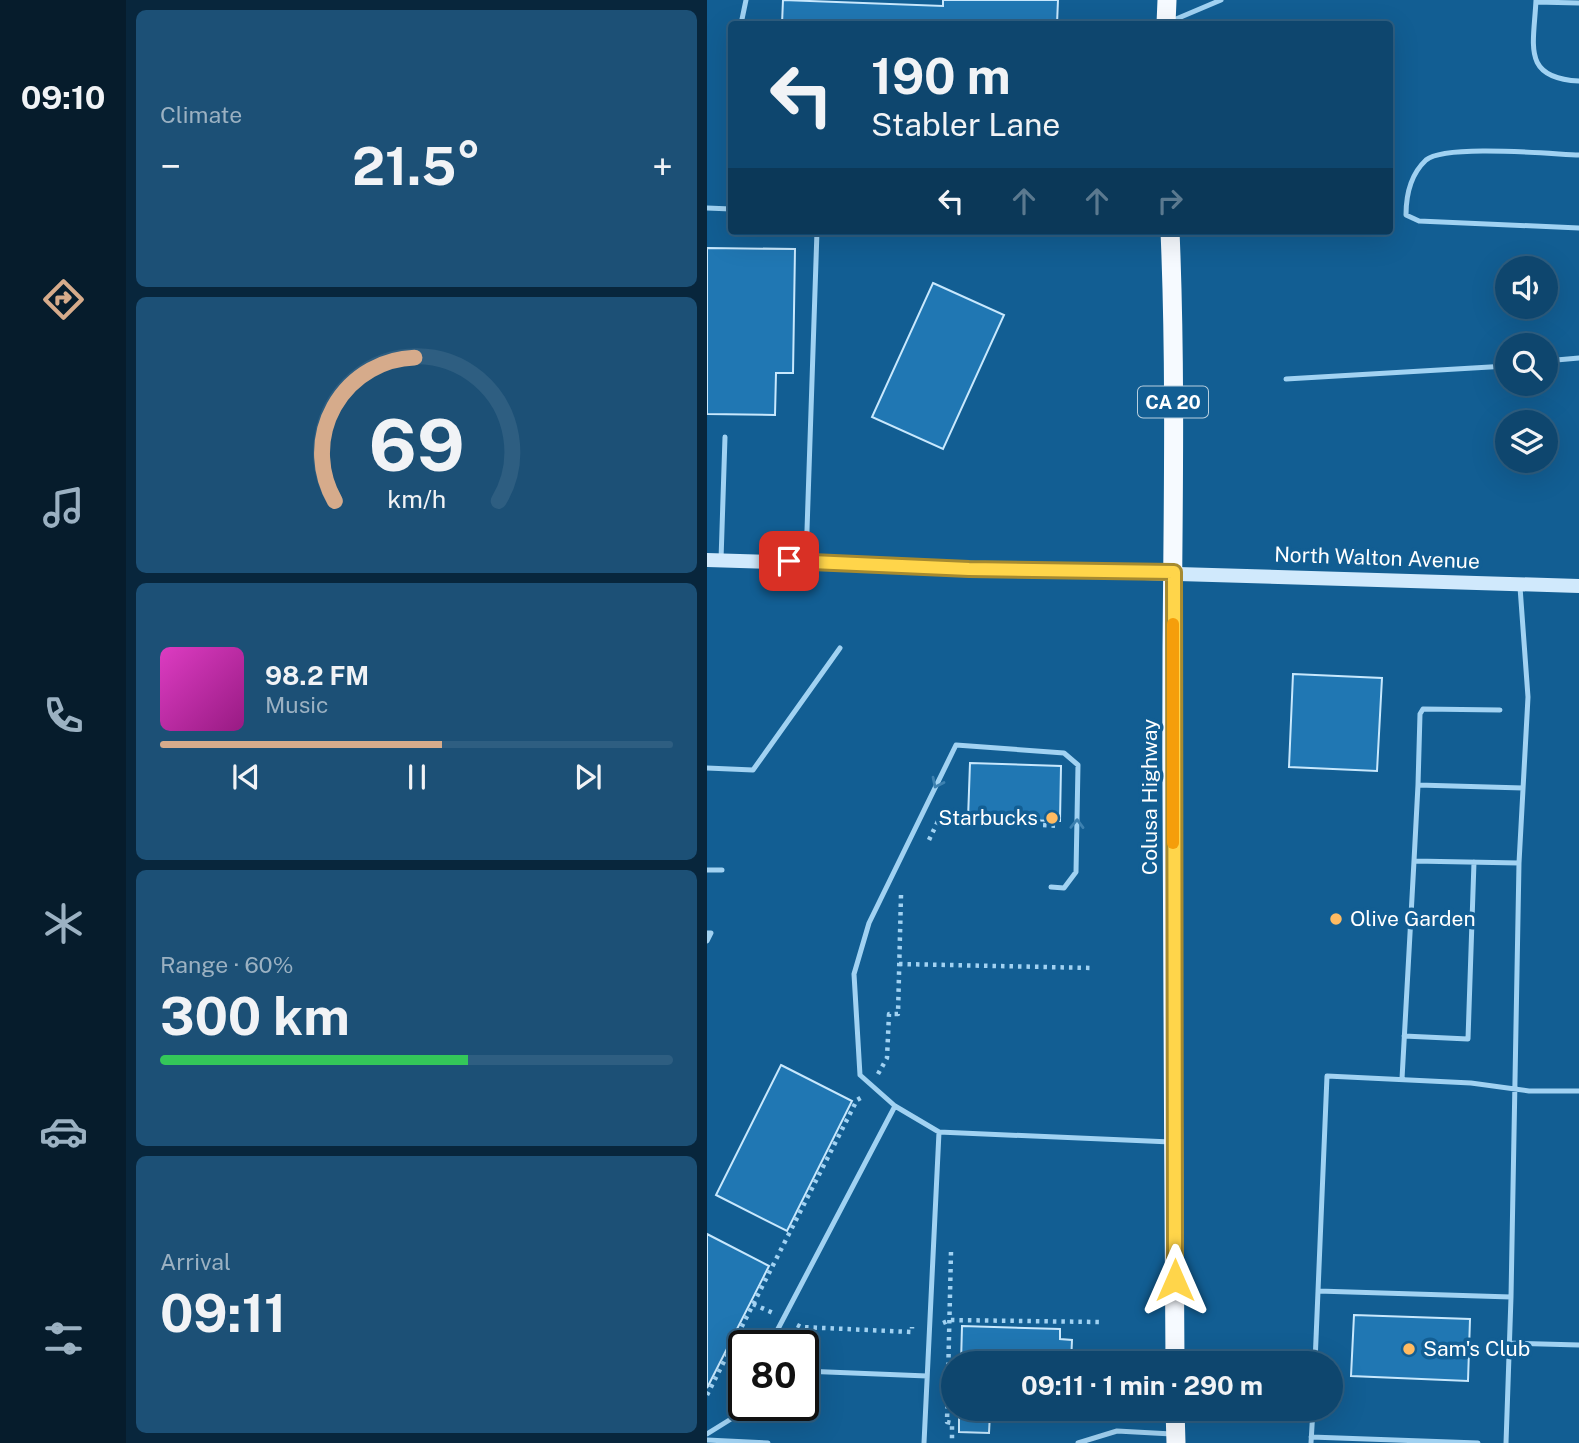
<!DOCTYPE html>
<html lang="en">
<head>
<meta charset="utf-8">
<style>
	:root { --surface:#0e466e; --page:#1c5076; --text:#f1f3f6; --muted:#9bb1c2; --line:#2e5e81; --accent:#d6ab8b }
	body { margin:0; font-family:"Public Sans",sans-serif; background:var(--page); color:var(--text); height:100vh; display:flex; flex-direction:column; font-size:26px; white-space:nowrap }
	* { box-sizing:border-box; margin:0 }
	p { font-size:23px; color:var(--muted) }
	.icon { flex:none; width:38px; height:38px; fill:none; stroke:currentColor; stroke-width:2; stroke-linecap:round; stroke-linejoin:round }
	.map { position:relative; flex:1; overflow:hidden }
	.sheet { display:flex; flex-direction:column; gap:10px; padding:10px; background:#08263c; width:581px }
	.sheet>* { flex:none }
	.banner { position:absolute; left:21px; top:21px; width:665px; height:214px; border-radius:7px; box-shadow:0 7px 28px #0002,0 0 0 2px var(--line); background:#0e466e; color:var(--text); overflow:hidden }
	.controls { position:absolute; left:788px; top:256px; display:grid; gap:14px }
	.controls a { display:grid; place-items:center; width:63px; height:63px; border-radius:50%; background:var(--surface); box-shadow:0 7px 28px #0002,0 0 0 2px var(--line); font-size:35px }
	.speed { position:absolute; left:21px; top:1330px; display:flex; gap:14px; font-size:35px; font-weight:700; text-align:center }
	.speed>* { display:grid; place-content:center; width:91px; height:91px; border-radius:50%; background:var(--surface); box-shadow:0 7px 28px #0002,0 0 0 2px var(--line); line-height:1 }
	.speed .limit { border:4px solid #111; border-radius:10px; background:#fff; color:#111 }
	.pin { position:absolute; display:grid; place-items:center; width:60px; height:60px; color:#fff; margin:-30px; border-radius:14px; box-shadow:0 4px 10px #0006 }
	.me { position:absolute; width:77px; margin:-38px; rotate:0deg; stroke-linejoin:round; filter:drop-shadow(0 0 5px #0008) }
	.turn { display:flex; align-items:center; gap:24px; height:147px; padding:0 28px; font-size:32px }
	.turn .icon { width:91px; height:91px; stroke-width:2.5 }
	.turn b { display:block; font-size:49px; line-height:60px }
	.lanes { display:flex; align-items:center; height:66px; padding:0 28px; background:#0003; justify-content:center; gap:35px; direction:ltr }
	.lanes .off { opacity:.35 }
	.big { font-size:52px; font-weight:700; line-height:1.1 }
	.sheet .card { flex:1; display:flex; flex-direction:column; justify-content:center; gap:10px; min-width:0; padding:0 24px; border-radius:10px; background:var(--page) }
	.sheet .dial { align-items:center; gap:0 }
	.dial svg { height:182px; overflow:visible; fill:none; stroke:var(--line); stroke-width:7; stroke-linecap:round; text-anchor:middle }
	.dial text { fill:var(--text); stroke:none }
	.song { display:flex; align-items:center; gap:21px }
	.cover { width:84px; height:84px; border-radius:10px; background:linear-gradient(135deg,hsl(310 70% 55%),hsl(310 70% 35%)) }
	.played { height:7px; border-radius:4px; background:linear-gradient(90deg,var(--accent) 55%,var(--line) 55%) }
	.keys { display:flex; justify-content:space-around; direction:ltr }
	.heat { display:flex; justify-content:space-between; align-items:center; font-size:38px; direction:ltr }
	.charge { height:10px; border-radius:5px; background:linear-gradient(90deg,#34c759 60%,var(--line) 0) }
	.trip { position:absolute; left:234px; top:1351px; width:402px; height:70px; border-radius:35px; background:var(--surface); box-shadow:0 7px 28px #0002,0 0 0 2px var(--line); font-weight:700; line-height:70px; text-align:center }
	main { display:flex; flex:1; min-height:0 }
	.dock { display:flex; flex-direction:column; width:126px; justify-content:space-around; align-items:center; background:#061c2c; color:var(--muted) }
	.dock .icon { width:49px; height:49px }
	.dock .on { color:var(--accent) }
	.dock b { font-size:32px; color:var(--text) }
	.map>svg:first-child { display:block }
	.building { fill:#2077b3; stroke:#c8e8fd; stroke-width:2 }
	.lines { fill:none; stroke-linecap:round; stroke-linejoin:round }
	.path { stroke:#a1d2f2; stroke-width:4.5; stroke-dasharray:3.5 5; stroke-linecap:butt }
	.service { stroke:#a1d2f2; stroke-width:5 }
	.secondary { stroke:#d0e9fc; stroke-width:14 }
	.trunk { stroke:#f6faff; stroke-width:19 }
	.oneway { stroke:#3d81b0 }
	.route-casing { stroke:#a68a30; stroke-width:18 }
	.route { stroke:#ffd54a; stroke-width:12 }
	.slow { stroke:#f59e0b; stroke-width:12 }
	.poi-dot { fill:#ffbb62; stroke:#125e93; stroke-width:2.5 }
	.labels { text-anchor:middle; stroke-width:7; stroke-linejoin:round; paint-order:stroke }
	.shield { fill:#125e93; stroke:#b8cfdf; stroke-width:2 }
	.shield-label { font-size:19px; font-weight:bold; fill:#fff }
	.street-label { font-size:21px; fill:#fff; stroke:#125e93 }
	.poi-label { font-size:21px; fill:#fff; stroke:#125e93; text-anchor:start }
</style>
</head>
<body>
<main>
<nav class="dock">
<b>09:10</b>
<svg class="icon on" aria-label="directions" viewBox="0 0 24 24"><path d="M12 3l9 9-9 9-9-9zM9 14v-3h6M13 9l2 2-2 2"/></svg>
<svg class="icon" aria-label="music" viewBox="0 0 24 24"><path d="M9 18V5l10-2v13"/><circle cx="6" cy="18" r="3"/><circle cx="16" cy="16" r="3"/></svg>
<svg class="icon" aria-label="phone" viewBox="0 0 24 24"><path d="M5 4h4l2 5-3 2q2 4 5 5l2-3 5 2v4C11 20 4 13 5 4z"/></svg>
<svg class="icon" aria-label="climate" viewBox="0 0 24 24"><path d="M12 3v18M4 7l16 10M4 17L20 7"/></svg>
<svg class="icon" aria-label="car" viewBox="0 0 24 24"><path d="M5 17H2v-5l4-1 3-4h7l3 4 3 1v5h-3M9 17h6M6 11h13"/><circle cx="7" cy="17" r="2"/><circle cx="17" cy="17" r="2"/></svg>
<svg class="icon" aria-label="filters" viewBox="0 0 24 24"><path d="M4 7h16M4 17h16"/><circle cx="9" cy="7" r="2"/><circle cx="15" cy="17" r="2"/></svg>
</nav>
<section class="sheet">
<div class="card"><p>Climate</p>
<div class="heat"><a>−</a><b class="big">21.5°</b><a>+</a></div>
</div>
<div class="card dial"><svg viewBox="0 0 100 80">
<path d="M14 69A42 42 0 1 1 86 69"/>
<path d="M14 69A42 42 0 0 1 49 6" stroke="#d6ab8b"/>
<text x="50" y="56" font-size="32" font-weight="700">69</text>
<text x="50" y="72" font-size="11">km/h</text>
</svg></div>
<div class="card">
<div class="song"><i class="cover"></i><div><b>98.2 FM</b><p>Music</p></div></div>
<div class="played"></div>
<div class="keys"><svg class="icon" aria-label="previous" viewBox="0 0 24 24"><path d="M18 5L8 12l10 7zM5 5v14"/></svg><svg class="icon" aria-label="pause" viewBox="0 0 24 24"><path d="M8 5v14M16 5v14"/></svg><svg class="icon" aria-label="next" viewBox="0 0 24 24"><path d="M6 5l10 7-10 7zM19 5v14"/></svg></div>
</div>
<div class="card"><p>Range · 60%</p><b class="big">300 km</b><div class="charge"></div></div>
<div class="card"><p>Arrival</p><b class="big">09:11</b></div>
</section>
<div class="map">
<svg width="872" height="1443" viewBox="0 0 872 1443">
	<rect width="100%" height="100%" fill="#125e93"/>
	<!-- building -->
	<path class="building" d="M 76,0 L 236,6 L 236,0 L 351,0 L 350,24 L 75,24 Z
		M 0,248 L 88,249 L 86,373 L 69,373 L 68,415 L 0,414 Z
		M 226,283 L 297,315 L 236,449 L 165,417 Z
		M 586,674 L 675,678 L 670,771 L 582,767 Z
		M 263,763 L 354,766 L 353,821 L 261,819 Z
		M 74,1065 L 145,1101 L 80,1231 L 9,1195 Z
		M 0,1234 L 62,1266 L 0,1388 Z
		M 647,1315 L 763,1319 L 761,1381 L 644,1376 Z
		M 255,1326 L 353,1329 L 353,1339 L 365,1340 L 364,1363 L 254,1363 Z
		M 252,1409 L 362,1409 L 362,1416 L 283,1413 L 282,1433 L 252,1432 Z"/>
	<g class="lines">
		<!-- path -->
		<path class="path" d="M 222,840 L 232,819 L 352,826
			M 192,964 L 387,968
			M 171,1074 L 180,1058 L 182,1014 L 191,1014 L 194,895
			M 244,1252 L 240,1422 L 245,1423 L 245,1443
			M 46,1304 L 66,1313
			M 236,1323 L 243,1320 L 392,1322
			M 90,1325 L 94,1327 L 205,1332 L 205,1327
			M 0,1395 L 150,1100 L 157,1096"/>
		<!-- service -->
		<path class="service" d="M 829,0 C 827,45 814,78 872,81
			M 829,2 L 872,3
			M 462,22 L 514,0
			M 34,24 L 39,0
			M 872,155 C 844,154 738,144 719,160 C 704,174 699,195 699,215 L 712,221 L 872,228
			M 0,208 L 24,209
			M 838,361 L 872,358
			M 579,379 L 800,366
			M 14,560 L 18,437
			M 99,560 L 110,231
			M 0,768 L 46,770 L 133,648
			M 711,785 L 713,714 L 716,709 L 793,710
			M 707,861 L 711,785 L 816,788
			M 0,870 L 15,870
			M 344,887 L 357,888 L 369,872 L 371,765 L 357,753 L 249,745 L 162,923 L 147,974 L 153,1075 L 188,1106 L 232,1132 L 464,1142
			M 0,933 L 4,933 L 0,941
			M 697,1036 L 761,1039 L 767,862
			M 695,1079 L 707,861 L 812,863
			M 611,1291 L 804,1297
			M 802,1343 L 872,1345
			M 62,1346 L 188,1106
			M 608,1363 L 620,1076 L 764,1083 L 822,1091 L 872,1091
			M 96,1371 L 220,1376
			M 0,1434 L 24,1419 L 37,1395
			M 604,1437 L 771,1443
			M 0,1440 L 61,1443
			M 217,1443 L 232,1132
			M 371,1443 L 410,1431 L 465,1434
			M 604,1443 L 606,1409
			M 799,1443 L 804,1297 L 812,863 L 821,697 L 813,587"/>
		<!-- secondary -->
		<path class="secondary" d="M 0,560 L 872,586"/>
		<!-- trunk -->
		<path class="trunk" d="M 459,24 L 460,0
			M 463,231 C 469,371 466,512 465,652 C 464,889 467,1126 468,1363
			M 468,1409 L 469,1443"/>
	</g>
	<!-- one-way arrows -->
	<defs><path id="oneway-chevron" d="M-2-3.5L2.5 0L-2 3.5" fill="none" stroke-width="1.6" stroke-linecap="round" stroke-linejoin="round" transform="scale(1.75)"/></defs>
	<g class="oneway">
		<use href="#oneway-chevron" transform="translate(230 783) rotate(116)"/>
		<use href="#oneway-chevron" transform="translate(370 824) rotate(-89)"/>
	</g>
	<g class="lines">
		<defs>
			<path id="route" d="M 82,561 L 262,569 L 467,572 L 468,1280"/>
		</defs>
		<!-- route casing -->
		<use href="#route" class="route-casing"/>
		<!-- route -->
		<use href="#route" class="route"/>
		<!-- slow -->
		<path class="slow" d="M 466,624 L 466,843"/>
	</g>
	<!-- markers -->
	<g class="poi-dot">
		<circle cx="345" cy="818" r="7"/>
		<circle cx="629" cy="919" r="7"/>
		<circle cx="702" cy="1349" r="7"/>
	</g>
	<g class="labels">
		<!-- shield labels -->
		<rect class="shield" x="431" y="386.5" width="70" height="31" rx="5"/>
		<g class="shield-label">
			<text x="466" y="409">CA 20</text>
		</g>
		<!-- street labels -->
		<g class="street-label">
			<text transform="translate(670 558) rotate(2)" y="7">North Walton Avenue</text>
			<text transform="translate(443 797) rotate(-90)" y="7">Colusa Highway</text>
		</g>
		<!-- poi labels -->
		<g class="poi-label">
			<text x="331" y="825" text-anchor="end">Starbucks</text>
			<text x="643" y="926">Olive Garden</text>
			<text x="716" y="1356">Sam's Club</text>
		</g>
	</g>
</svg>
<div class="controls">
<a><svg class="icon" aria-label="sound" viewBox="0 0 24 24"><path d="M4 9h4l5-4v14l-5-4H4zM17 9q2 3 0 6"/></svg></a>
<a><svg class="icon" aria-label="search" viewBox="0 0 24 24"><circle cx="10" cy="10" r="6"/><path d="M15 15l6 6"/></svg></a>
<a><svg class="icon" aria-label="layers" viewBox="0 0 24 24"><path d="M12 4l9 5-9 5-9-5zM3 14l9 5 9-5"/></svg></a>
</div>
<div class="speed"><div class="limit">80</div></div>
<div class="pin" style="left:82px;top:561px;background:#d93025"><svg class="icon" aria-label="arrive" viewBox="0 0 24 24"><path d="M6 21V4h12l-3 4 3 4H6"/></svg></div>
<svg class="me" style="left:468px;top:1280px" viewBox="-20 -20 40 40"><path d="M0-17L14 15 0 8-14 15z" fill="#ffd54a" stroke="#fff" stroke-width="4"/></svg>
<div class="trip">09:11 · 1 min · 290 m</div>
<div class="banner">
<div class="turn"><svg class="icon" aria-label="left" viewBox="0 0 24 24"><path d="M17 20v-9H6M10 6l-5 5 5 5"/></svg><div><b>190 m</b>Stabler Lane</div></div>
<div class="lanes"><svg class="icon" aria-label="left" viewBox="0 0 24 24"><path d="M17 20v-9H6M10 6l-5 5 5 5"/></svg><svg class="icon off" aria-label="ahead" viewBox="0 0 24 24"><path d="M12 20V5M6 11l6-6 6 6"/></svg><svg class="icon off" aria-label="ahead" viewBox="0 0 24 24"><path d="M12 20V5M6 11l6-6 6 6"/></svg><svg class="icon off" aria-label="right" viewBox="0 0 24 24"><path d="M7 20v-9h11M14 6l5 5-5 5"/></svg></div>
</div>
</div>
</main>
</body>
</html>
